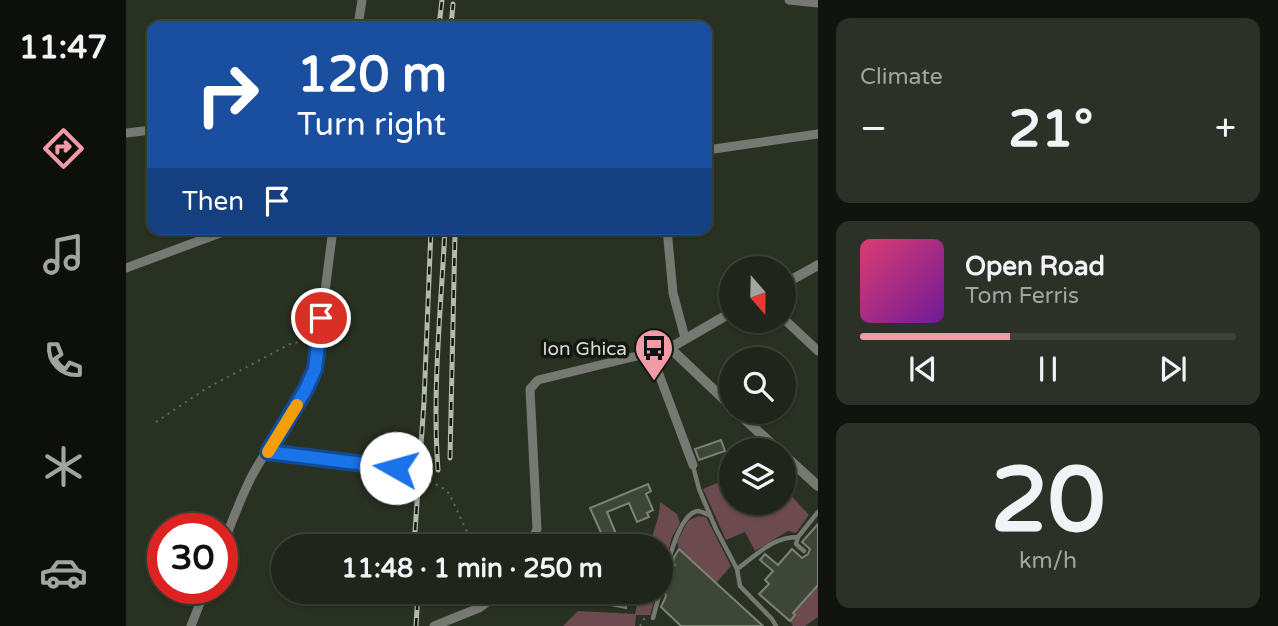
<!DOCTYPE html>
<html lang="en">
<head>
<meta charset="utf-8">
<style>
	:root { --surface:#1f251a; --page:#2c3127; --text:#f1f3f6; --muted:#a1a5a2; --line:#3c4239; --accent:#f39aa7 }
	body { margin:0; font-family:"Varela Round",sans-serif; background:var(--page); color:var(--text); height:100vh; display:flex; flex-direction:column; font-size:26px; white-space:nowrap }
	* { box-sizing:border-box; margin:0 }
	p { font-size:23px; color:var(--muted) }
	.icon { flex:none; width:38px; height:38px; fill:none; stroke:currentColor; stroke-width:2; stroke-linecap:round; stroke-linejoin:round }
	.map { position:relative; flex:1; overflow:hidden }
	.panel { display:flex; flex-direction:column; gap:18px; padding:18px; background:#11140e; width:460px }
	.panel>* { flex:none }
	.top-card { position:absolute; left:21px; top:21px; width:565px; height:214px; border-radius:14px; box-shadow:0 2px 5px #0004,0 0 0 2px var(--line); background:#1a4fa0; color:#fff; overflow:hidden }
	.needle { width:46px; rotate:160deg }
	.tools { position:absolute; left:593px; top:256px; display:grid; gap:14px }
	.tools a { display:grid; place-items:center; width:77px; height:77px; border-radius:50%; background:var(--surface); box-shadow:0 2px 5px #0004,0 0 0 2px var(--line); font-size:35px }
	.speed { position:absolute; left:21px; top:513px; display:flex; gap:14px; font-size:35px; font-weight:700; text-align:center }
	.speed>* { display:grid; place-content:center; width:91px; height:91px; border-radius:50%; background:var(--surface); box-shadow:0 2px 5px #0004,0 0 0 2px var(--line); line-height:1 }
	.speed .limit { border:10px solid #d22; background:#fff; color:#111 }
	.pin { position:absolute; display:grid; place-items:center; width:60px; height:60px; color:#fff; margin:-30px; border:4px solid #fff; border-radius:50%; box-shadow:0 2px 7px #0007 }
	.me { position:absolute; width:77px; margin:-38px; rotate:277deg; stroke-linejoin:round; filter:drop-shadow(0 0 5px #0008) }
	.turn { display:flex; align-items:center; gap:24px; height:147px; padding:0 35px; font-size:32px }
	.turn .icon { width:91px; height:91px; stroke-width:2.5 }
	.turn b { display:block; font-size:49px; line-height:60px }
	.then { display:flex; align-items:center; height:66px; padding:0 35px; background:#0003; gap:14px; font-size:26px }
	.big { font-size:52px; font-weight:700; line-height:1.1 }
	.panel .tile { flex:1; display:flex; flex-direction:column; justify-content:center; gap:10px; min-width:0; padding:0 24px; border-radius:14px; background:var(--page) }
	.panel .dial { align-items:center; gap:0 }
	.dial b { font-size:91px; line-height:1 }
	.song { display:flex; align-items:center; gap:21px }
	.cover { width:84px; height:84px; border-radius:10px; background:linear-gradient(135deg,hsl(340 70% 55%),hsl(280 70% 35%)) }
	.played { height:7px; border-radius:4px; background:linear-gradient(90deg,var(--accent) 40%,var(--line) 40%) }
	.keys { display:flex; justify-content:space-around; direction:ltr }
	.heat { display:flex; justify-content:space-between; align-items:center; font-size:38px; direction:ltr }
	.trip { position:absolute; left:145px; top:534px; width:402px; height:70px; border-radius:35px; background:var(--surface); box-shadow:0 2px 5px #0004,0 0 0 2px var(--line); font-weight:700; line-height:70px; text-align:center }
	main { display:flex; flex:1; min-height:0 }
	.dock { display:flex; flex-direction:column; width:126px; justify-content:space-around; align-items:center; background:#0c0f0a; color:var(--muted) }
	.dock .icon { width:49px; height:49px }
	.dock .on { color:var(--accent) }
	.dock b { font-size:32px; color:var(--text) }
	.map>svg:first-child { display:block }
	.green { fill:#6d4a4f }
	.building { fill:#3e4737; stroke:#7a8473; stroke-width:2 }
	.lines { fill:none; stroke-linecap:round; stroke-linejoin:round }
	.path { stroke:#646b5e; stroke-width:2; stroke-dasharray:2 5; stroke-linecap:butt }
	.service { stroke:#757971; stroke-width:4.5 }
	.minor { stroke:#757971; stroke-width:9 }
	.tertiary { stroke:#757971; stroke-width:10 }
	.rail-casing { stroke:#b4baaf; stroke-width:5 }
	.rail { stroke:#141811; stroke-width:2.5; stroke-dasharray:8; stroke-linecap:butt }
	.route-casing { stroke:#114b97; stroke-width:18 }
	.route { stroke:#1a73e8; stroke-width:12 }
	.slow { stroke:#f59e0b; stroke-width:12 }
	.labels { text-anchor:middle; stroke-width:7; stroke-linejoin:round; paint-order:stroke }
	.poi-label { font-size:19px; fill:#d7dcd3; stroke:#141811; text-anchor:end }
</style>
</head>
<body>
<main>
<nav class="dock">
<b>11:47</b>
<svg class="icon on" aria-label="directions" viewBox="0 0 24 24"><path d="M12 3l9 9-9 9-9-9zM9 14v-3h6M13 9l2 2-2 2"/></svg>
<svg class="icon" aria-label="music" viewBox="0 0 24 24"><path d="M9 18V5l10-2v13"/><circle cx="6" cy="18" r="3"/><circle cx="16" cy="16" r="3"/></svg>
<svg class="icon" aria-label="phone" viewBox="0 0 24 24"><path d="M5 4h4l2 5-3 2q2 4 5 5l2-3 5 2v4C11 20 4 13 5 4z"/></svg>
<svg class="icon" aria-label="climate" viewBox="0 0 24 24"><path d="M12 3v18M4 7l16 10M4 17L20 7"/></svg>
<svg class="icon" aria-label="car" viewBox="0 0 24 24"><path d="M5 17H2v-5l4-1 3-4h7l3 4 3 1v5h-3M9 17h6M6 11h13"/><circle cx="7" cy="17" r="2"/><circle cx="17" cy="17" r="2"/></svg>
</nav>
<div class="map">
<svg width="692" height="626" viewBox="0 0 692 626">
	<rect width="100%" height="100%" fill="#293122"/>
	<!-- green -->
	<path class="green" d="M 605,477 L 606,502 L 658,502 L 658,488 L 683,515 L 670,533 L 662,531 L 629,551 L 619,532 L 600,540 L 577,489 Z
		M 534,502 L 551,514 L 554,523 L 546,537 L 536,575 L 536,546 L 524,546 C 527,530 534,518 534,502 Z
		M 572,516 L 580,517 L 605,566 L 590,583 L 553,549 L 551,542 L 562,521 Z
		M 692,585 L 692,617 L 679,626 L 667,626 L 664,621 L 669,615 L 667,613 Z
		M 514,592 L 531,592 L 524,615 L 510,615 L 509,626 L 437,626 L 452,611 L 509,614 Z"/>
	<!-- building -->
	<path class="building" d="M 595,440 L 599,451 L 573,460 L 569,449 Z
		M 522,484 L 525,491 L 520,494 L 527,510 L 521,513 L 523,517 L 511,522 L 503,503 L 481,512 L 495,546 L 481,546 L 464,508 Z
		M 692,524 L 692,585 L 667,613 L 669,615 L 664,621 L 633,594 L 643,584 L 639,580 L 647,571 L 634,560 L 639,554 L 652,565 L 666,549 L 676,558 L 682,554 L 684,549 L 676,542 Z
		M 553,549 L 590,583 L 637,626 L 555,626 L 535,607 L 540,596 L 538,590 L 545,580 L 543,578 L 545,569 L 549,565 L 547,563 L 548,557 Z
		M 488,592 L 511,592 L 507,605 L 500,604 L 500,608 L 485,605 Z"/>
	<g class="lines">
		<!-- path -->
		<path class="path" d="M 30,422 L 81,388 L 166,343 L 185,341
			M 279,470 L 298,475 L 302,480 L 320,490 L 324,495 L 347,545 L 349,546
			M 514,626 L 518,619 L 522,619"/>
		<!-- service -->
		<path class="service" d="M 567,466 L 573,489 L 590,529 L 611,569 L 614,586 L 646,619 L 650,626
			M 672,537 L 670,544 L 678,551
			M 611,569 C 631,555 646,537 672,537 L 692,512
			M 536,586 C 540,570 552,513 572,511 C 575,511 580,514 583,515
			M 527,618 L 534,592"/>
		<!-- minor -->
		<path class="minor" d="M 663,0 L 692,3
			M 232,26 L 236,0
			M 0,133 L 26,130
			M 581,150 L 692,134
			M 541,229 L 547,293 L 559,338
			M 0,268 L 105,229
			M 658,319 L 692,351
			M 544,348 L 531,369 L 567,465
			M 142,452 L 270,468
			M 404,546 L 411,529 L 404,389 L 412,380 L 544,348
			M 96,547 C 106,522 115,496 128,472 C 148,437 173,406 189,369 L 207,229
			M 65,626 L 80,588
			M 308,626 L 353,608 L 375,592"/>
		<!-- tertiary -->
		<path class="tertiary" d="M 658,284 L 692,265
			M 606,312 L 544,348 L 606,407
			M 610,411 L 652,450
			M 658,455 L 692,486"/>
		<defs>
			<path id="rail" d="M 313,26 L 316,0
				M 325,26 L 327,4
				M 324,458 L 329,234
				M 312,470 C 306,391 315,309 319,229
				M 288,546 L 298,402 L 305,229
				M 290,626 L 292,592"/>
		</defs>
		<!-- rail casing -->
		<use href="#rail" class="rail-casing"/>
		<!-- rail -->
		<use href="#rail" class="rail"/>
	</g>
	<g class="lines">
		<defs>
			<path id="route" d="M 195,318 L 189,369 L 180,389 L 142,452 L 270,468"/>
		</defs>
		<!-- route casing -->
		<use href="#route" class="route-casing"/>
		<!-- route -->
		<use href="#route" class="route"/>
		<!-- slow -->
		<path class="slow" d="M 142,452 L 171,405"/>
	</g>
	<!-- icons -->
	<defs>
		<symbol id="bus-pin" viewBox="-11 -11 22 30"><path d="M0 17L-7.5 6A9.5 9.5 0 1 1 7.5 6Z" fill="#f39aa7" stroke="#141811"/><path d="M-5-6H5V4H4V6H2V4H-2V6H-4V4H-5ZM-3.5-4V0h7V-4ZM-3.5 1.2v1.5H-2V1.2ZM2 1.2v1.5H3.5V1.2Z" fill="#111"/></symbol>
	</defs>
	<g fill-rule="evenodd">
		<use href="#bus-pin" x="506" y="326" width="44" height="60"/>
	</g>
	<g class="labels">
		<!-- poi labels -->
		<g class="poi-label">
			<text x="501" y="355">Ion Ghica</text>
		</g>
	</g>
</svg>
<div class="tools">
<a><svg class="needle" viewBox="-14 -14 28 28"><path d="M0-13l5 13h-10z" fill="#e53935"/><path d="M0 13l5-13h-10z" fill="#a1a5a2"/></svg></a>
<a><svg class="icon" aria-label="search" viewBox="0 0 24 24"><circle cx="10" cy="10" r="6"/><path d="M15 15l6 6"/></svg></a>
<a><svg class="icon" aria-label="layers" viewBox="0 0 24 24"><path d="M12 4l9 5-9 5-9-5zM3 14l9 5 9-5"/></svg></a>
</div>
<div class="speed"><div class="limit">30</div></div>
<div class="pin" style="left:195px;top:318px;background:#d93025"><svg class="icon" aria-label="arrive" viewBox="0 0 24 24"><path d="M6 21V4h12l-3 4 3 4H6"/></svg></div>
<svg class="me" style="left:270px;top:468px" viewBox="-20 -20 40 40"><circle r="19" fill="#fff"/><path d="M0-13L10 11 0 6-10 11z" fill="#1a73e8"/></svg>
<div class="trip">11:48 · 1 min · 250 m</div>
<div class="top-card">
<div class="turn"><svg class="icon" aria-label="right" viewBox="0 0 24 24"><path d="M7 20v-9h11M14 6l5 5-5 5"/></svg><div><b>120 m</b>Turn right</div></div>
<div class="then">Then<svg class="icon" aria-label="arrive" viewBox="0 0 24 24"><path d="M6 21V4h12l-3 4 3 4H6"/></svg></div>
</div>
</div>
<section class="panel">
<div class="tile"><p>Climate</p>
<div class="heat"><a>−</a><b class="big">21°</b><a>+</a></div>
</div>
<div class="tile">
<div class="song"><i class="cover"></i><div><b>Open Road</b><p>Tom Ferris</p></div></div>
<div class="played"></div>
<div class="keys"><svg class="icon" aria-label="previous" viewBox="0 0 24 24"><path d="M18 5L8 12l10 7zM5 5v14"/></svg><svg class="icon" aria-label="pause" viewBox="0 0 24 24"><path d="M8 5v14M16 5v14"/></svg><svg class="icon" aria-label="next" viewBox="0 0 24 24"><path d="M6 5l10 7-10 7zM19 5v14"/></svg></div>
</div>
<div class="tile dial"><b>20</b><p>km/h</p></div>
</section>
</main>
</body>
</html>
